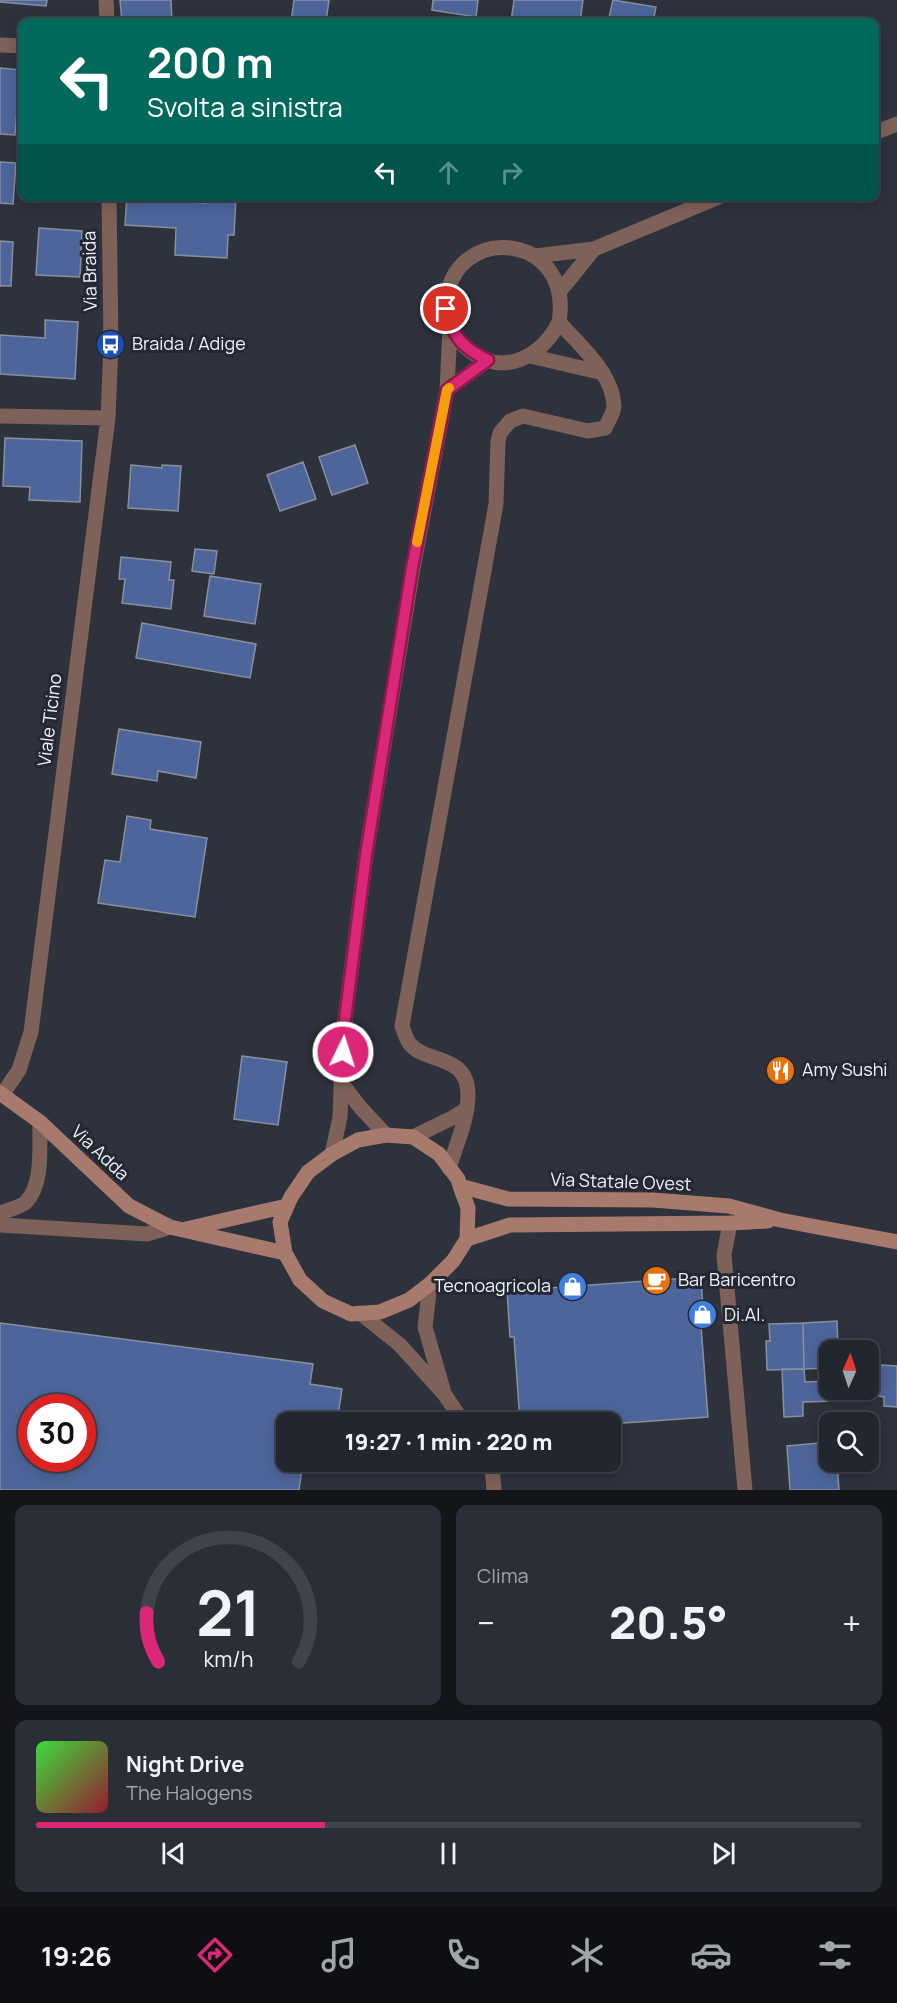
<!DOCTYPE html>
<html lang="it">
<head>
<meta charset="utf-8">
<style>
	:root { --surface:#22262e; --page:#2a2e36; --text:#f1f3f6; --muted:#a2a5aa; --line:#3f434a; --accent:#db2777 }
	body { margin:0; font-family:Manrope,sans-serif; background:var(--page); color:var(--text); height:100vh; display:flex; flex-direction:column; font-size:22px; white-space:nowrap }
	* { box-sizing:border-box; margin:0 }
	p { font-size:20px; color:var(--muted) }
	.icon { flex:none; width:33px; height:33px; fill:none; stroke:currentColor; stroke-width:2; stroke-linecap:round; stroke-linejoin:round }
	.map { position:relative; height:1490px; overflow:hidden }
	.side { display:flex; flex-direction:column; gap:15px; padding:15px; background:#131519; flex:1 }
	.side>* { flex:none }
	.guide { position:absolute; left:18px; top:18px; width:861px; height:183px; border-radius:12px; box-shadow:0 3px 15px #0003,0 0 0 2px var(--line); background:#00695c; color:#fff; overflow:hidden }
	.needle { width:39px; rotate:3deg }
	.controls { position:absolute; left:819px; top:1340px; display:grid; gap:12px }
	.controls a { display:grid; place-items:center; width:60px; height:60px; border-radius:12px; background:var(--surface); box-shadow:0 3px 15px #0003,0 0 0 2px var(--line); font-size:30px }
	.speed { position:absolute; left:18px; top:1394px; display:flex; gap:12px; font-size:30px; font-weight:700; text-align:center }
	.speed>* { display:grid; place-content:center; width:78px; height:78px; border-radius:50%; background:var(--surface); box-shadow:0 3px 15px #0003,0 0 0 2px var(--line); line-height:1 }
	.speed .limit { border:9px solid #d22; background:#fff; color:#111 }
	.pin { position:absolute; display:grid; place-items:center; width:51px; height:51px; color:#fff; margin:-26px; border:3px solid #fff; border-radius:50%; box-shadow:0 2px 6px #0007 }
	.me { position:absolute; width:66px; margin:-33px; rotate:4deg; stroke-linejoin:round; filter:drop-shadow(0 0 4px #0008) }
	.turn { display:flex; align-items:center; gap:21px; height:126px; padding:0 30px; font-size:27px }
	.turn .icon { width:78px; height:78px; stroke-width:2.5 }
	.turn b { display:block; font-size:42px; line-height:51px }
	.lanes { display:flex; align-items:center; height:57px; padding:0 30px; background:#0003; justify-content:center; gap:30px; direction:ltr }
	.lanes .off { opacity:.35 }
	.big { font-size:45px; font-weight:800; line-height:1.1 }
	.side .card { flex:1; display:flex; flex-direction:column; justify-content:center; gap:9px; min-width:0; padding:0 21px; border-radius:12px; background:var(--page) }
	.side .dial { align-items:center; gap:0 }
	.dial svg { height:156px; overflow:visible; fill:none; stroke:var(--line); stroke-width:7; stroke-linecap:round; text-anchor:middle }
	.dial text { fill:var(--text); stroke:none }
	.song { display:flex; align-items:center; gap:18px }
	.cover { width:72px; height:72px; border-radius:9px; background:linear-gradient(135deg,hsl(120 70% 55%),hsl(350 70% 35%)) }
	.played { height:6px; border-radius:3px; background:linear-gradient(90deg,var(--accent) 35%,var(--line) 35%) }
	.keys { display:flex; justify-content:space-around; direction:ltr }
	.heat { display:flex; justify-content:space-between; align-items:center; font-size:33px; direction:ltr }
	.side .tiles { flex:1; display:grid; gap:15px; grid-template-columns:1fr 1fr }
	.card:last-child { grid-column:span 2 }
	.trip { position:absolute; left:276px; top:1412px; width:345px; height:60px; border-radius:12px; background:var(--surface); box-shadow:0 3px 15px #0003,0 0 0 2px var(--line); font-weight:800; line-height:60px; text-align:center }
	.dock { display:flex; height:96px; justify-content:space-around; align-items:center; background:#0e0f12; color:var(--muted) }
	.dock .icon { width:42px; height:42px }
	.dock .current { color:var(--accent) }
	.dock b { font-size:27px; color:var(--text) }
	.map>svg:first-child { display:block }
	.building { fill:#4d659a; stroke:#89909d; stroke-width:1.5; fill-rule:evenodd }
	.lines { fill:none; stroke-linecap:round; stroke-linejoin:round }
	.street { stroke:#7e6158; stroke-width:15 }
	.secondary { stroke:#a87a6d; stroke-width:15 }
	.route-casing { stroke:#8e194d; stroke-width:15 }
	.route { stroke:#db2777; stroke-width:10 }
	.slow { stroke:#f59e0b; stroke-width:10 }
	.labels { text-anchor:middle; stroke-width:6; stroke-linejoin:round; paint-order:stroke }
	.street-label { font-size:18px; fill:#f0f3fb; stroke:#232832 }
	.poi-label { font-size:18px; fill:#f0f3fb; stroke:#232832; text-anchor:start }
</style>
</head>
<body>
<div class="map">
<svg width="897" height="1490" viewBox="0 0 897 1490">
	<rect width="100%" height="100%" fill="#2d323d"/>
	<!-- building -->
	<path class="building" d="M 0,0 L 47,0 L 46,6 L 0,2 Z
		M 120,0 L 171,0 L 172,22 L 195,22 L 122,22 Z
		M 294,0 L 329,0 L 326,22 L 291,22 Z
		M 433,0 L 478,0 L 476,17 L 432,10 Z
		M 514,0 L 583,0 L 580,22 L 511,22 Z
		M 613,0 L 656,7 L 653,22 L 608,22 Z
		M 0,68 L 20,70 L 15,135 L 0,134 Z
		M 0,162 L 16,163 L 13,204 L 0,203 Z
		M 127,196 L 188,198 L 188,202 L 206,203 L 206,196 L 236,196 L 234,235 L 228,235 L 227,258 L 175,255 L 176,228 L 125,225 Z
		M 39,228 L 82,231 L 80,277 L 36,275 Z
		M 0,241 L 13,242 L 11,286 L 0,286 Z
		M 45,320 L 78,322 L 75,379 L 0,374 L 0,335 L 45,338 Z
		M 5,438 L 82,441 L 80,502 L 29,500 L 30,487 L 3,486 Z
		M 355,445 L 368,483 L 332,495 L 319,457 Z
		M 303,462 L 316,499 L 280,511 L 267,475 Z
		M 131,465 L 162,468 L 162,465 L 181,466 L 178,511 L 128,508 Z
		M 195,549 L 217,551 L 214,574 L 192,571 Z
		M 121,557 L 171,562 L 169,580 L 174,580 L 171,609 L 122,603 L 125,579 L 119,579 Z
		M 210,576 L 261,584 L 255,624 L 204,616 Z
		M 142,623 L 256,644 L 250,678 L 136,658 Z
		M 119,729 L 201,742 L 196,778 L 158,771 L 157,781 L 112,774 Z
		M 127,816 L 151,820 L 150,829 L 207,838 L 195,917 L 98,903 L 105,860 L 120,862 Z
		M 242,1056 L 287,1062 L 278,1125 L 234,1119 Z
		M 701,1277 L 704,1326 L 701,1326 L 708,1417 L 610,1424 L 610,1422 L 520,1422 L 514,1337 L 510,1337 L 507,1291 Z
		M 837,1321 L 838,1349 L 826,1350 L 827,1368 L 804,1369 L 803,1323 Z
		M 0,1323 L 313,1364 L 310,1384 L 342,1389 L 337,1422 L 286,1422 L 286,1461 L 303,1461 L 299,1490 L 0,1490 ZM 32,1407 L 82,1407 L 82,1458 L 32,1458 Z
		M 803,1323 L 804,1369 L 767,1370 L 766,1341 L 770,1341 L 769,1324 Z
		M 881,1365 L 897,1366 L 897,1407 L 884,1406 L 884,1397 L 873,1395 L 874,1382 L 879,1382 Z
		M 782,1369 L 804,1369 L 805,1382 L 830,1381 L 830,1389 L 835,1389 L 835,1401 L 803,1402 L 803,1416 L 784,1417 Z
		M 830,1442 L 830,1461 L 837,1461 L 839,1490 L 790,1490 L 787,1446 Z"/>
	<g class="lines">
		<!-- street -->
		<path class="street" d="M 106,0 L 107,22
			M 0,45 L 22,46
			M 874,133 L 897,124
			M 535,256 L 594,249 L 721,196
			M 560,291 L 594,249
			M 530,356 L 603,373
			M 447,390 L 488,360
			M 0,416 L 108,418
			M 343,1085 L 360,1107 L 386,1135
			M 2,1095 L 19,1070 L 31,1032 L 108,418 L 111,344 L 109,196
			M 413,1137 L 452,1118 L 467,1109
			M 332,1154 L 340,1117 L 343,1035 L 366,855 L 413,568 L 447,390 L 450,327
			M 449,1168 C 456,1145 468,1119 468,1095 C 468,1053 426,1064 410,1044 C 406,1039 404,1032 402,1026 L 496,504 L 498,441 L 500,433 L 510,421 L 523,416 L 588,431 L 605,428 C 608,421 614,413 614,406 C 613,373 580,346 559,322 C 574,232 453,221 446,303 C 445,322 455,339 469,350 C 503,378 543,356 559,322
			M 0,1213 C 8,1210 21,1207 26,1202 C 44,1183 39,1146 40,1122
			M 730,1223 L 724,1255 L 745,1490
			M 0,1225 L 147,1234 L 170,1227
			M 430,1284 L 425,1327 L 443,1389
			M 360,1313 L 400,1345 L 445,1395 L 463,1422
			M 488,1461 L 492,1467 L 494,1490"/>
		<!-- secondary -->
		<path class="secondary" d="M 0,1093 L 40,1122 L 129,1206 L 170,1227 L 285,1253
			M 386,1135 L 413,1137 L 439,1154 L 458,1179 L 460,1186 L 468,1208 L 467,1239 L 453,1261 L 430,1284 L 409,1300 L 380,1312 L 351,1314 L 323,1301 L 300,1280 L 285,1253 L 280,1222 L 291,1197 L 308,1172 L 332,1154 L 358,1140 Z
			M 460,1186 L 508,1199 L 653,1200 L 729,1206 L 780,1220 L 897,1242
			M 186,1229 L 287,1206
			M 467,1239 L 510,1225 L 730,1223 L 768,1221"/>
	</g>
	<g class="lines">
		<defs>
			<path id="route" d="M 343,1052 L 343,1035 L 366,855 L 412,568 L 447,390 L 488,360 C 462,348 453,337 446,309"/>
		</defs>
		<!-- route casing -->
		<use href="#route" class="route-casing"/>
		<!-- route -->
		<use href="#route" class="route"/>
		<!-- slow -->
		<path class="slow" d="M 417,542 L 447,390 L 449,388"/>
	</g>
	<!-- icons -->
	<defs>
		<symbol id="bus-disc" viewBox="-11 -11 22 22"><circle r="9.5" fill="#1a4fb4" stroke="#232832"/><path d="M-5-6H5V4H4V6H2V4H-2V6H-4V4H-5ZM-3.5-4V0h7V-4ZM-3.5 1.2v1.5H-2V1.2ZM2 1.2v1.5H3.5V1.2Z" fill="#fff"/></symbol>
		<symbol id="restaurant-disc" viewBox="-11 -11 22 22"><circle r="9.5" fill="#e8710a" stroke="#232832"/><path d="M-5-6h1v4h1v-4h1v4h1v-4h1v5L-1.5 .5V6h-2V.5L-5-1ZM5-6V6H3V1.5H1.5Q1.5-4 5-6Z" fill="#fff"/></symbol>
		<symbol id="cafe-disc" viewBox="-11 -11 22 22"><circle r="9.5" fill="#e8710a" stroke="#232832"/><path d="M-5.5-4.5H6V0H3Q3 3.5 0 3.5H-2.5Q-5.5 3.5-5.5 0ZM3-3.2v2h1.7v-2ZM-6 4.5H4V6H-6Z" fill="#fff"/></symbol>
		<symbol id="shop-disc" viewBox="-11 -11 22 22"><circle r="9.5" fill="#3f7fe0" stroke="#232832"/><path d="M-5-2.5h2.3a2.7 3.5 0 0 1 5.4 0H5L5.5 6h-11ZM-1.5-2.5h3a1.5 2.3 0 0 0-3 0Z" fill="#fff"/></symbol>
	</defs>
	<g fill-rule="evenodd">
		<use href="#bus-disc" x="94" y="328" width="33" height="33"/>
		<use href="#restaurant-disc" x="764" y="1054" width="33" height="33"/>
		<use href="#cafe-disc" x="640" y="1264" width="33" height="33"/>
		<use href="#shop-disc" x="556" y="1270" width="33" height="33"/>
		<use href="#shop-disc" x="686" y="1298" width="33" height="33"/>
	</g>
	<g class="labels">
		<!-- street labels -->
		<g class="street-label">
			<text transform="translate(90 271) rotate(-91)" y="6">Via Braida</text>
			<text transform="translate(50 720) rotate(-83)" y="6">Viale Ticino</text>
			<text transform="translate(100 1153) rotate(43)" y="6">Via Adda</text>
			<text transform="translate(621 1182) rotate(2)" y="6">Via Statale Ovest</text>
		</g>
		<!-- poi labels -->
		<g class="poi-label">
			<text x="132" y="350">Braida / Adige</text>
			<text x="802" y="1076">Amy Sushi</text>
			<text x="678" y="1286">Bar Baricentro</text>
			<text x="551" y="1292" text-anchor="end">Tecnoagricola</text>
			<text x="724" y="1321">Di.Al.</text>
		</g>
	</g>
</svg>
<div class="controls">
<a><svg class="needle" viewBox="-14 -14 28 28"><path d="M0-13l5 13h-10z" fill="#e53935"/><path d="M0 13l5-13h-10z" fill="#a2a5aa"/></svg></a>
<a><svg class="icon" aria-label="search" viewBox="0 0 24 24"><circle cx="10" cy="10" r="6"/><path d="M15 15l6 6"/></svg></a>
</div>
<div class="speed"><div class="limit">30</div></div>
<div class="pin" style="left:446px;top:309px;background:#d93025"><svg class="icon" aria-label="arrive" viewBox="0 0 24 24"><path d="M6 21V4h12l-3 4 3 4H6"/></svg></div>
<svg class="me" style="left:343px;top:1052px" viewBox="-20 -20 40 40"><circle r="17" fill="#db2777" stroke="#fff" stroke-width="3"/><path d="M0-11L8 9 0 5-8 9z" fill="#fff"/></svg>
<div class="trip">19:27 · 1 min · 220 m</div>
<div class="guide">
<div class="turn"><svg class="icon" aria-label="left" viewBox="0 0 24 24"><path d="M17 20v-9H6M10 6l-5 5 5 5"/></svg><div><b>200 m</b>Svolta a sinistra</div></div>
<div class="lanes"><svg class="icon" aria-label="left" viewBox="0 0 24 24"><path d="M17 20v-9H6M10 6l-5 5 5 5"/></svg><svg class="icon off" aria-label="ahead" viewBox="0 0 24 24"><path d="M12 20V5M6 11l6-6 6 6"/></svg><svg class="icon off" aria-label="right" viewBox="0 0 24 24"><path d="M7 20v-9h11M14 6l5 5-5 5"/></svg></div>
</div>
</div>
<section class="side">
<div class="tiles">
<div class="card dial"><svg viewBox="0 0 100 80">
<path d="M14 69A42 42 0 1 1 86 69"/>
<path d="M14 69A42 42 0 0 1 8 44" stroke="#db2777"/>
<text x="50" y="56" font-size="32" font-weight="700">21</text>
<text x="50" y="72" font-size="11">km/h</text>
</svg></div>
<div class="card"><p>Clima</p>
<div class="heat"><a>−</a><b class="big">20.5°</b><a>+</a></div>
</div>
<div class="card">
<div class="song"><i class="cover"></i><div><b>Night Drive</b><p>The Halogens</p></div></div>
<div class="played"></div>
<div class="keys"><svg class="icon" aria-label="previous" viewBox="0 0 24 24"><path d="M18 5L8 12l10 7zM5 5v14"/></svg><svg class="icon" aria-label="pause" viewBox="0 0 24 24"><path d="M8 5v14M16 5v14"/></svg><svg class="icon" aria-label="next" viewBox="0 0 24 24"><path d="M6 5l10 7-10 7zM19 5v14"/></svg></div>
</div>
</div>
</section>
<nav class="dock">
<b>19:26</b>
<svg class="icon current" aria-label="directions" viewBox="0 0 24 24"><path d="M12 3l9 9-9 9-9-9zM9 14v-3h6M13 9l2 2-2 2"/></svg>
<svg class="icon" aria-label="music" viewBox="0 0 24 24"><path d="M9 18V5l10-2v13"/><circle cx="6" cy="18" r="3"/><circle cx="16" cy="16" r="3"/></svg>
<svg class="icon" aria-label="phone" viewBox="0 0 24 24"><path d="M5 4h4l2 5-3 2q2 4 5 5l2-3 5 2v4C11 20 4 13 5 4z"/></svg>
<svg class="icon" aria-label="climate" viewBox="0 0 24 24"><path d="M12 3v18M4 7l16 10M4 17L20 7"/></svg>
<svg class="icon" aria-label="car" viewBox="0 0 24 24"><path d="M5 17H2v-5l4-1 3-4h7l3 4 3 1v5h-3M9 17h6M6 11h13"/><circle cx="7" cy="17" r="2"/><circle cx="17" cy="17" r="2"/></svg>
<svg class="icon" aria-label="filters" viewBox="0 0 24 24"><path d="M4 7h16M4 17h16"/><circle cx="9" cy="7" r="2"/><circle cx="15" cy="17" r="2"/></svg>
</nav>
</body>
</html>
